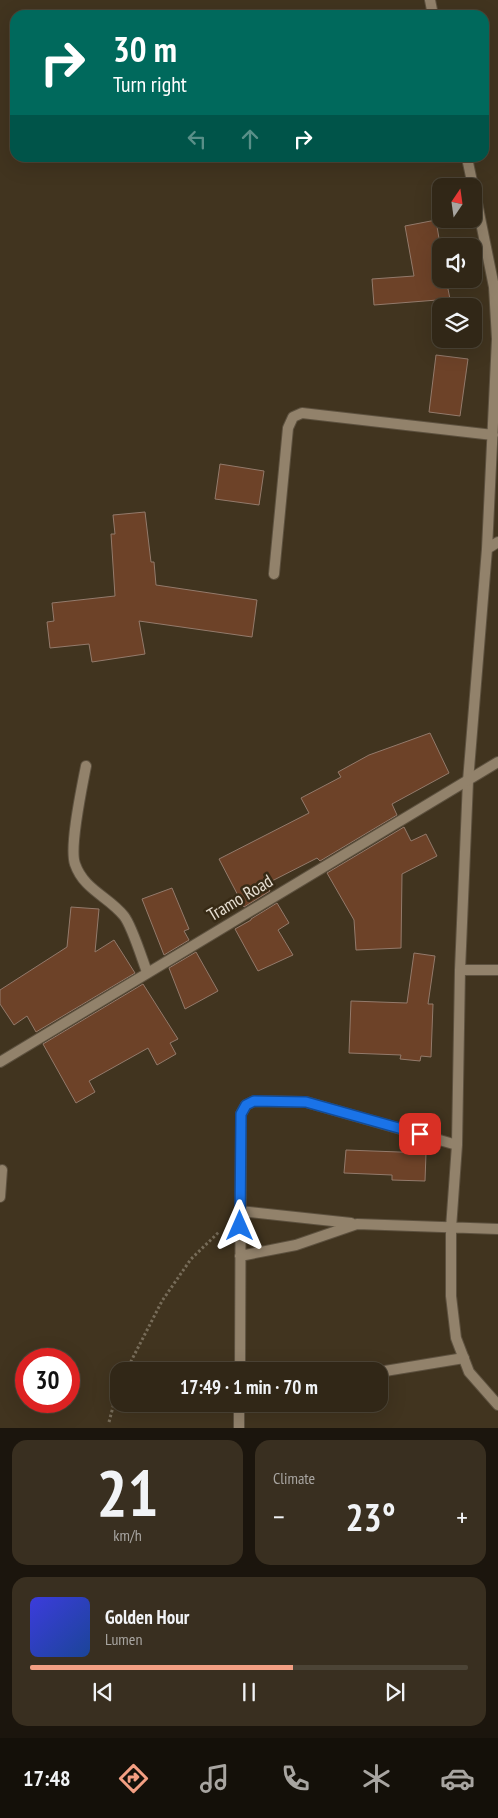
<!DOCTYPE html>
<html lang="en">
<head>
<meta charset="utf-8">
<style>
	:root { --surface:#312717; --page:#392f20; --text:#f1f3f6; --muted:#a8a5a1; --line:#4c4436; --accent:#f39f83 }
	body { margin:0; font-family:"PT Sans Narrow",sans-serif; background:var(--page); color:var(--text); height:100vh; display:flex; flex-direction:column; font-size:19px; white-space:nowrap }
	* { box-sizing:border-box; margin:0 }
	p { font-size:16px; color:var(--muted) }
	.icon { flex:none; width:28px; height:28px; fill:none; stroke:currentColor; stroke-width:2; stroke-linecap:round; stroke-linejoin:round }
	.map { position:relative; height:1428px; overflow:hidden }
	.side { display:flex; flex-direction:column; gap:12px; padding:12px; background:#1b150d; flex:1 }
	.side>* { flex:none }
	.hud { position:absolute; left:10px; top:10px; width:479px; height:152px; border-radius:15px; box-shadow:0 5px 20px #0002,0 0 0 1px var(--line); background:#00695c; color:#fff; overflow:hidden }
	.needle { width:32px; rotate:13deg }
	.fabs { position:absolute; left:432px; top:178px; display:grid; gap:10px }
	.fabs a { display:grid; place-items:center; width:50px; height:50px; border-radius:10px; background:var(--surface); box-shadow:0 5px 20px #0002,0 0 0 1px var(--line); font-size:25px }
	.speed { position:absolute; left:15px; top:1348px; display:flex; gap:10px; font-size:25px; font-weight:700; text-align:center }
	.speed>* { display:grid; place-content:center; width:65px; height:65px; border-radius:50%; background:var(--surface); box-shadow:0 5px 20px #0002,0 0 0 1px var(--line); line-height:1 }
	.speed .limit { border:8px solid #d22; background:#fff; color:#111 }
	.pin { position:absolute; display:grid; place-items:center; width:42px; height:42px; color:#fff; margin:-21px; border-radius:10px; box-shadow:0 2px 8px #0006 }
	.me { position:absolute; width:55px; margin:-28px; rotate:0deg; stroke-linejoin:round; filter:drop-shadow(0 0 4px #0008) }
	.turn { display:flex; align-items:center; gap:18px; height:105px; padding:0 20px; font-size:22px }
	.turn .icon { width:65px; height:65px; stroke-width:2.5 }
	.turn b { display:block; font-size:35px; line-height:42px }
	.lanes { display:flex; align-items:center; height:48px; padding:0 20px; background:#0003; justify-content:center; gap:25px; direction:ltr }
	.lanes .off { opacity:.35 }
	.big { font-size:38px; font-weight:800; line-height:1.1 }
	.side .card { flex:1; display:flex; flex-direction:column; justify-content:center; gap:8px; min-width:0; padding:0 18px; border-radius:15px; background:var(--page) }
	.side .dial { align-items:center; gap:0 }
	.dial b { font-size:65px; line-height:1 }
	.song { display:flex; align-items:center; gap:15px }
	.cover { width:60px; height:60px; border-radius:8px; background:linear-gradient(135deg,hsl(240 70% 55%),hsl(220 70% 35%)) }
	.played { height:5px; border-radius:2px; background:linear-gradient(90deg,var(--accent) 60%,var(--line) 60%) }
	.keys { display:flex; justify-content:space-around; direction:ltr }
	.heat { display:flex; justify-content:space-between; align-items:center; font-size:28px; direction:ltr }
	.side .tiles { flex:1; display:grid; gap:12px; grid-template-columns:1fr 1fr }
	.card:last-child { grid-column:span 2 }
	.trip { position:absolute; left:110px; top:1362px; width:278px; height:50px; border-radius:15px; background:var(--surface); box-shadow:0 5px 20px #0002,0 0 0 1px var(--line); font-weight:800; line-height:50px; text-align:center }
	.dock { display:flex; height:80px; justify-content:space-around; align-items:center; background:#141009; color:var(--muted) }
	.dock .icon { width:35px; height:35px }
	.dock .current { color:var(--accent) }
	.dock b { font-size:22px; color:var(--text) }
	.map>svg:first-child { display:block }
	.building { fill:#6d4228; stroke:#937a6b }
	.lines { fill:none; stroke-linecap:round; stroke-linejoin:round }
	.service-casing { stroke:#5d513f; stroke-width:12 }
	.minor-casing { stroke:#5d513f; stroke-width:12 }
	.tertiary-casing { stroke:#5d513f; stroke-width:12 }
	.path { stroke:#776c59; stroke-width:3; stroke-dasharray:2.5 2.5; stroke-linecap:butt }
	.service { stroke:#92826b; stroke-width:10 }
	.minor { stroke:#92826b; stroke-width:10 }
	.tertiary { stroke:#92826b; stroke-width:10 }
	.route-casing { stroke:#114b97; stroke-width:12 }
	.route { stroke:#1a73e8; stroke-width:9 }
	.labels { text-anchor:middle; stroke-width:5; stroke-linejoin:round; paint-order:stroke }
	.street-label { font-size:18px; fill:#e5ddd0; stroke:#372a15 }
</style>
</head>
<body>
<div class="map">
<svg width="498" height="1428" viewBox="0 0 498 1428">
	<rect width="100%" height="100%" fill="#41341f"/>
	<!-- building -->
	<path class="building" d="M 436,220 L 441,251 L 441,279 L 446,279 L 450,299 L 374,305 L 372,279 L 414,276 L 405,226 Z
		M 436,355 L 468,359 L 460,416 L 429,412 Z
		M 220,464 L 264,471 L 259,505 L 215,499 Z
		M 145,512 L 151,562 L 154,562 L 156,585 L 257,600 L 252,637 L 139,621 L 145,654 L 92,662 L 89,644 L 50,648 L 47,622 L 54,621 L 52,603 L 115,596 L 111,534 L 115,534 L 113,515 Z
		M 430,733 L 449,773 L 392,804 L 397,815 L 320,861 L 317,858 L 266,884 L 270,891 L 244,907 L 219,859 L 309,813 L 301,798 L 341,777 L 338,772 L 369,755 Z
		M 404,827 L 411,841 L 426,834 L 437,856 L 402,874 L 401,948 L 356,950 L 354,920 L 327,873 Z
		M 172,888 L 189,929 L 184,931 L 189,940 L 164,955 L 142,899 Z
		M 277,903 L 289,923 L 278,930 L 293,955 L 258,971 L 235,929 L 251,920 L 251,919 Z
		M 71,907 L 99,909 L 95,952 L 114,940 L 135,973 L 36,1032 L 27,1016 L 14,1025 L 0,1004 L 0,990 L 67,947 Z
		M 196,952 L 218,991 L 185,1009 L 169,968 Z
		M 414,953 L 435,956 L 428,1004 L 433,1004 L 431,1057 L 421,1056 L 420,1061 L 400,1059 L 401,1055 L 349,1053 L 351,1001 L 407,1003 Z
		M 143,984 L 178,1039 L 170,1043 L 176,1054 L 157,1065 L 148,1048 L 89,1081 L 95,1092 L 76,1103 L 43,1044 Z
		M 346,1150 L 426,1153 L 425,1181 L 392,1180 L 392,1175 L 344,1173 Z"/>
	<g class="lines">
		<defs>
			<path id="service" d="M 86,766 C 82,787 69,847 75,864 C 84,890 108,896 124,916 C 132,926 142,959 147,972
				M 379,1372 L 464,1358"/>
			<path id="minor" d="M 430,0 L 433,15
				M 467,158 L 473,186
				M 474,188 L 494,287 L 497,339 L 487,549 L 468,781 L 460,970 L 457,1145 L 451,1228 L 451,1296 L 456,1338 L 469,1372 L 498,1405
				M 487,549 L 498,542
				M 274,574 L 288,428 L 293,417 L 302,413 L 493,435
				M 460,970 L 498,970
				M 0,1197 L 2,1170
				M 240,1211 L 351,1223
				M 240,1256 L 296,1245 L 357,1224 L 498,1229
				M 240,1371 L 241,1114 L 246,1105 L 254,1101 L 306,1102 L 457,1145
				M 239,1428 L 239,1404"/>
			<path id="tertiary" d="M 0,1062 L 498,762"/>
		</defs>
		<!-- service casing -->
		<use href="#service" class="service-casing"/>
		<!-- minor casing -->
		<use href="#minor" class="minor-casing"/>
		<!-- tertiary casing -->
		<use href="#tertiary" class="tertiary-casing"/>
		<!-- path -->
		<path class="path" d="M 126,1371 L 162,1301 L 191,1259 L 220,1231
			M 109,1422 L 119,1384"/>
		<!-- service -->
		<use href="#service" class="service"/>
		<!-- minor -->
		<use href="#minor" class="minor"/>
		<!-- tertiary -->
		<use href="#tertiary" class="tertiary"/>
	</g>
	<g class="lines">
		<defs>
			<path id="route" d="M 240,1226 L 241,1114 L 246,1105 L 254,1101 L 306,1102 L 420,1134"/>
		</defs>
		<!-- route casing -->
		<use href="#route" class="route-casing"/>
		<!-- route -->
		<use href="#route" class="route"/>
	</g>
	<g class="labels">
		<!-- street labels -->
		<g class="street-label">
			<text transform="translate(240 898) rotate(-31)" y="6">Tramo Road</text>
		</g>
	</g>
</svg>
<div class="fabs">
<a><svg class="needle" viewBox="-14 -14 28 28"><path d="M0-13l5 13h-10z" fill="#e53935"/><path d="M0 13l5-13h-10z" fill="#a8a5a1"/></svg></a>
<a><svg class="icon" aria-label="sound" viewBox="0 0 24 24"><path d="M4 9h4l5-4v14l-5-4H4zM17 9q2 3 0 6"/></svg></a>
<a><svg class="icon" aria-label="layers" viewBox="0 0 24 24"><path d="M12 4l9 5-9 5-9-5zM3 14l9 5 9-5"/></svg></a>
</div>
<div class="speed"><div class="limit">30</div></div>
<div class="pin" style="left:420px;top:1134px;background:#d93025"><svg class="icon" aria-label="arrive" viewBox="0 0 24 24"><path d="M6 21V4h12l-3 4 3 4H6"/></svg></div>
<svg class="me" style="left:240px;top:1226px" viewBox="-20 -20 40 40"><path d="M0-17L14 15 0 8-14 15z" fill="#1a73e8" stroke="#fff" stroke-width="4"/></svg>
<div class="trip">17:49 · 1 min · 70 m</div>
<div class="hud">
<div class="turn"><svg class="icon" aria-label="right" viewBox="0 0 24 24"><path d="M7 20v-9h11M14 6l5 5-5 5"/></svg><div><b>30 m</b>Turn right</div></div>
<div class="lanes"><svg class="icon off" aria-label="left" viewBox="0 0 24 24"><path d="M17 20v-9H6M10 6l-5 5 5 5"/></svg><svg class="icon off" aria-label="ahead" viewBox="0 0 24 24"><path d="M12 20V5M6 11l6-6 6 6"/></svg><svg class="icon" aria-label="right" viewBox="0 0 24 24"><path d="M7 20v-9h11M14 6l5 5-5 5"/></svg></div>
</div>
</div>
<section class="side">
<div class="tiles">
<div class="card dial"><b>21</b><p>km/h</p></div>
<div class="card"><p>Climate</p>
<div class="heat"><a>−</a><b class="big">23°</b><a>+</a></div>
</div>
<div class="card">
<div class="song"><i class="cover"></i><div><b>Golden Hour</b><p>Lumen</p></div></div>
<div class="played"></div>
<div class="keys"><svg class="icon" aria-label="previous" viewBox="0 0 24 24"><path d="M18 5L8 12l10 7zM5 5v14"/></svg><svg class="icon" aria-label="pause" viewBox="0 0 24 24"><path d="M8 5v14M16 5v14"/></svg><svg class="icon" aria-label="next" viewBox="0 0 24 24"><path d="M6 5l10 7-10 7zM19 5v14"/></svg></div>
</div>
</div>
</section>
<nav class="dock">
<b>17:48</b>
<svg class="icon current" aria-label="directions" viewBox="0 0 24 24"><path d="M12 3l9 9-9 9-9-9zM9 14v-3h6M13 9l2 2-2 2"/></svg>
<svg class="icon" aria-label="music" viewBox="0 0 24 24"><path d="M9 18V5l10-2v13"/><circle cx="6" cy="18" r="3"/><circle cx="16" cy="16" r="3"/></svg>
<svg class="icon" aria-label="phone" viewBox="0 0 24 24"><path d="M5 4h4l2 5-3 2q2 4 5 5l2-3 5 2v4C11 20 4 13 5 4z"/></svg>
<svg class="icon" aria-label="climate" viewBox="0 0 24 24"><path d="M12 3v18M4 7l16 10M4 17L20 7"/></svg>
<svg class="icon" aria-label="car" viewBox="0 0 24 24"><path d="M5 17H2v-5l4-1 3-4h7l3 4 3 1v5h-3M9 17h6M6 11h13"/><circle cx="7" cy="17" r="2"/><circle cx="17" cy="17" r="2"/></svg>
</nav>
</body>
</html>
